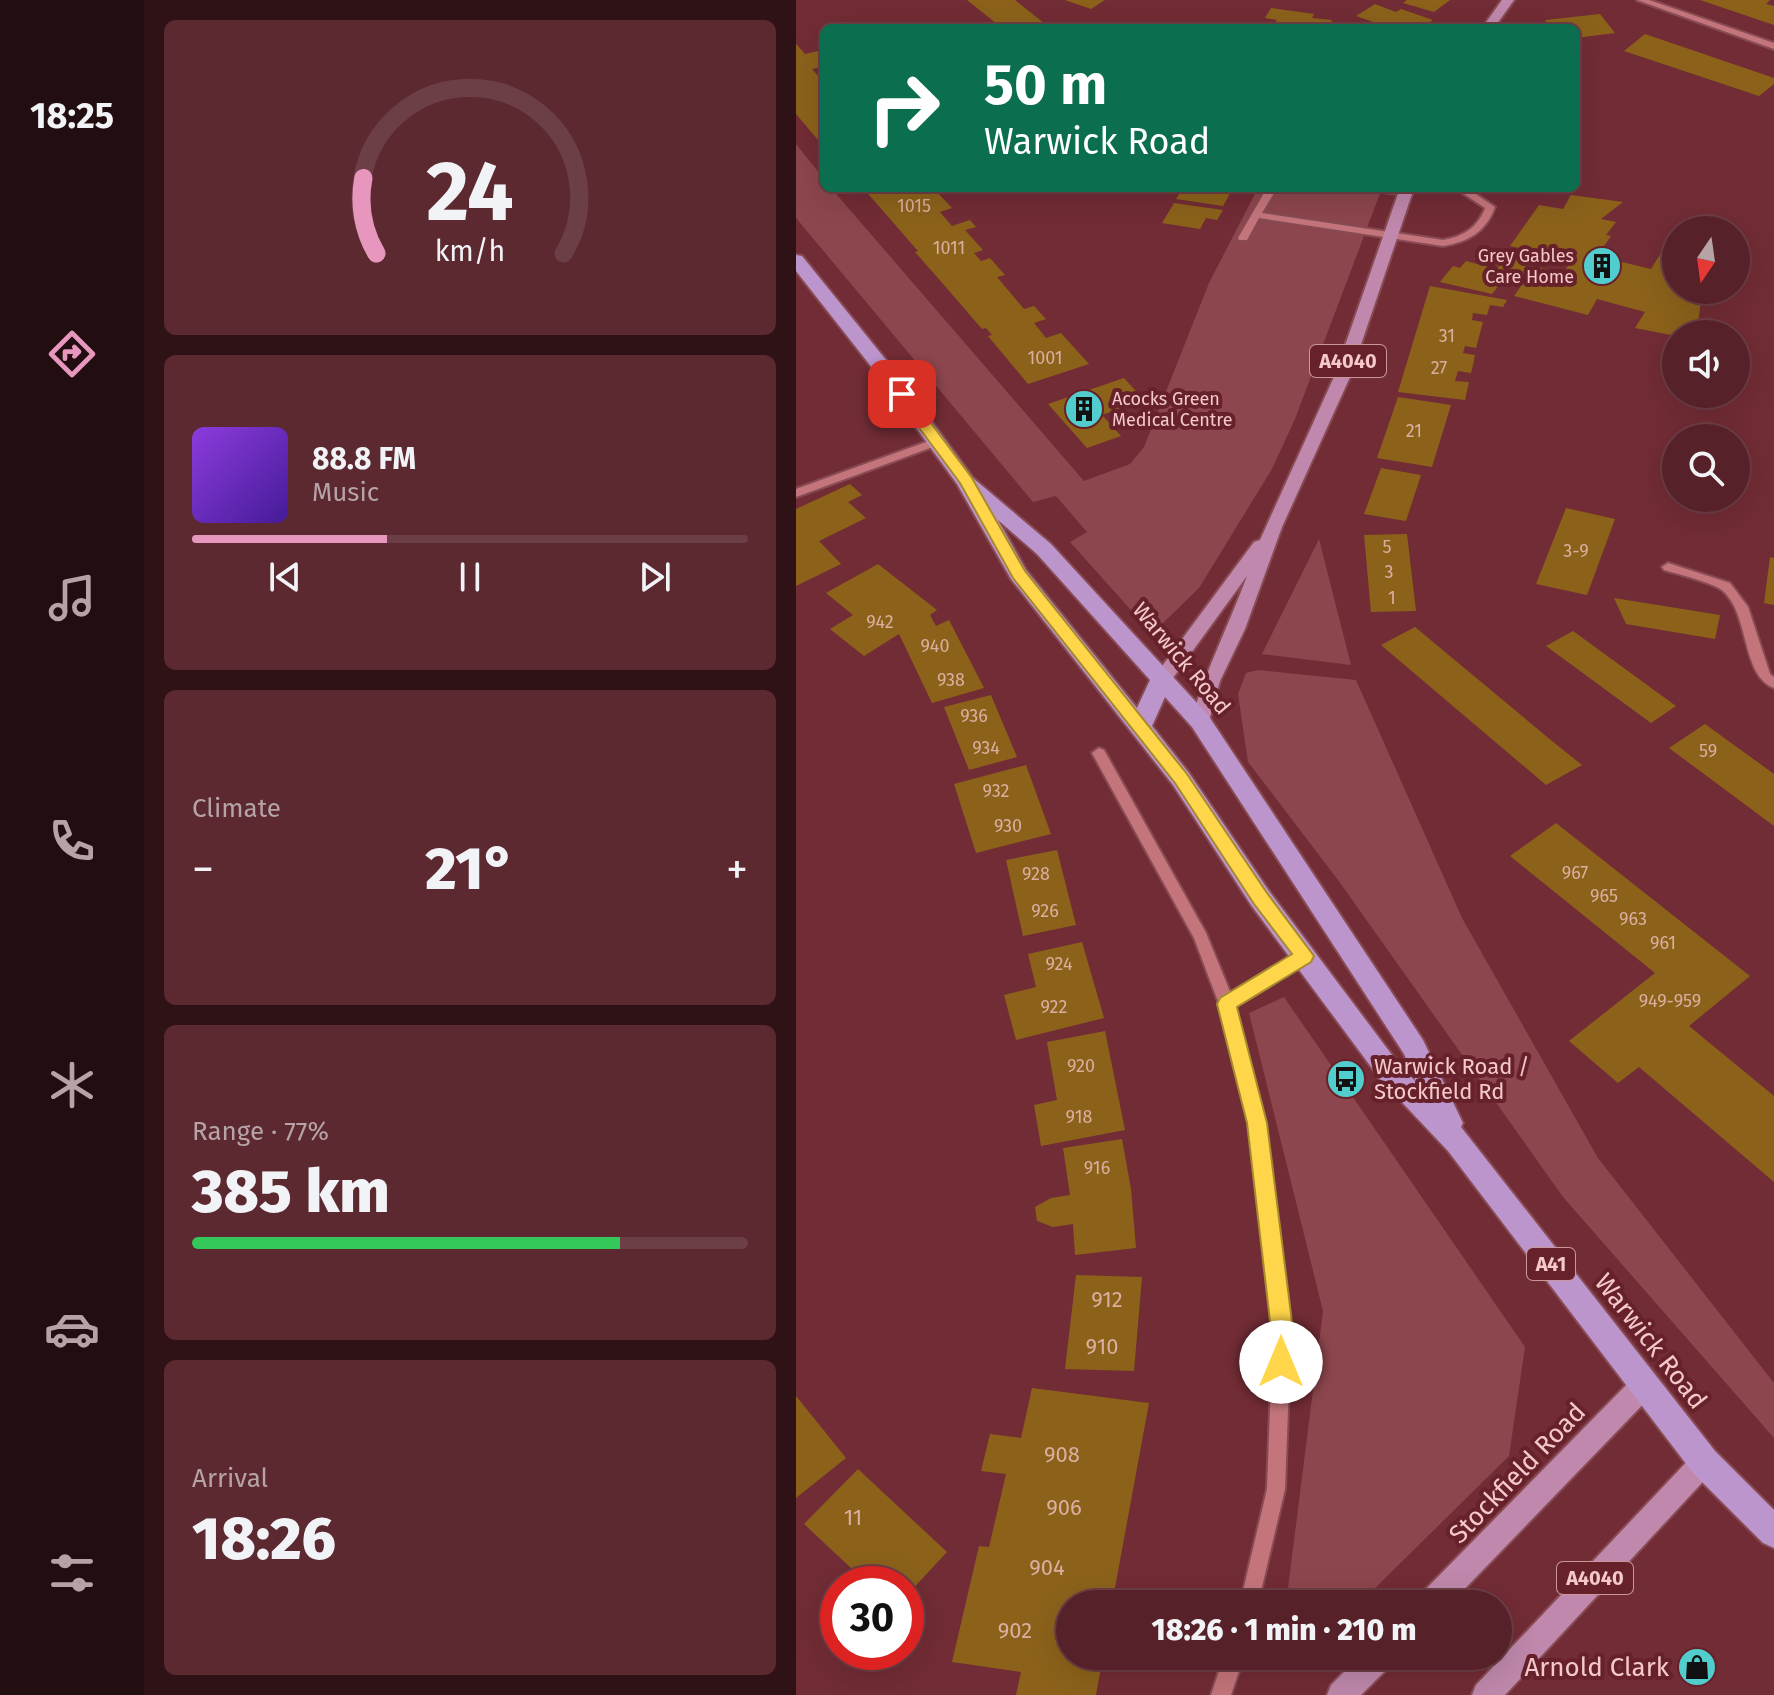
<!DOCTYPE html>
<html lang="en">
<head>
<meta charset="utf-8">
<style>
	:root { --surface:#562128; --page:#5c2930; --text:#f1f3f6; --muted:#b6a3a8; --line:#6c3e45; --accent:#e797bd }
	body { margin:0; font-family:"Fira Sans",sans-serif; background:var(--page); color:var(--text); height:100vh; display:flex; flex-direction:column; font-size:30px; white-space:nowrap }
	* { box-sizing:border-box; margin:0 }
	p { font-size:26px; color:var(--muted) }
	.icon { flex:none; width:44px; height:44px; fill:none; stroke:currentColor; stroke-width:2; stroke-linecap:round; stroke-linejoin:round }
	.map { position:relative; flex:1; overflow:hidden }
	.side { display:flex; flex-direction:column; gap:20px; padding:20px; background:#2f1216; width:652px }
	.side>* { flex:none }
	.hud { position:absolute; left:24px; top:24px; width:760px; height:168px; border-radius:12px; box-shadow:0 8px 32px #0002,0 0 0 2px var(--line); background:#0b6e4f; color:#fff; overflow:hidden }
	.needle { width:52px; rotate:193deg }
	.tools { position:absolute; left:866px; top:216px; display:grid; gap:16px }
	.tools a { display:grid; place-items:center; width:88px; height:88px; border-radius:50%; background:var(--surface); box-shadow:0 8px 32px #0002,0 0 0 2px var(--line); font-size:40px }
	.speed { position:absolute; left:24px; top:1566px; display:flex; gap:16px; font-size:40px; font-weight:700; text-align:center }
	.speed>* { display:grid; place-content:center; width:104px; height:104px; border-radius:50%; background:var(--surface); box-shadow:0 8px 32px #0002,0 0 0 2px var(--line); line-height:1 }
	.speed .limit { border:12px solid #d22; background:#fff; color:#111 }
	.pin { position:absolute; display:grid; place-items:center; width:68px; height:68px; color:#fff; margin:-34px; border-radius:16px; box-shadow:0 4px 12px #0006 }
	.me { position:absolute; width:88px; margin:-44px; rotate:0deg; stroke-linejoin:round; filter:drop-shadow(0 0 6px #0008) }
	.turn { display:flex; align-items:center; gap:28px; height:168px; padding:0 32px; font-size:36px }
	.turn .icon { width:104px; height:104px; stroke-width:2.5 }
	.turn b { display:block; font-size:56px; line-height:68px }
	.big { font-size:60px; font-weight:800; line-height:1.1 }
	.side .tile { flex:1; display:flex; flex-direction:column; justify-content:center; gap:12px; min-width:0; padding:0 28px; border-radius:12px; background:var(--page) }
	.side .dial { align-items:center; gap:0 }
	.dial svg { height:208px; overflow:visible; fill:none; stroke:var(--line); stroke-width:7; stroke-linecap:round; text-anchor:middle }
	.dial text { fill:var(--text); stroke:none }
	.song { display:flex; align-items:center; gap:24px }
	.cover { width:96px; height:96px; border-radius:12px; background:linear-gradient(135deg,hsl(270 70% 55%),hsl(260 70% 35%)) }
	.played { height:8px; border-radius:4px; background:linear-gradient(90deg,var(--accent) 35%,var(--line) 35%) }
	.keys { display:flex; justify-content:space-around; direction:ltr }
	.heat { display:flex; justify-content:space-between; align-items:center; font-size:44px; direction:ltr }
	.charge { height:12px; border-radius:6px; background:linear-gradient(90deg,#34c759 77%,var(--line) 0) }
	.trip { position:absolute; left:260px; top:1590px; width:456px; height:80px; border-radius:40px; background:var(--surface); box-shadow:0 8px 32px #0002,0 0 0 2px var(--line); font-weight:800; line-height:80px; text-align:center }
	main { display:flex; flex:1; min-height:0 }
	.tabs { display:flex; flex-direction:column; width:144px; justify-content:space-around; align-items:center; background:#220d10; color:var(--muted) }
	.tabs .icon { width:56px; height:56px }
	.tabs .current { color:var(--accent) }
	.tabs b { font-size:36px; color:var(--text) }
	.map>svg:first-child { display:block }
	.green { fill:#8d464d }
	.building { fill:#8c621b }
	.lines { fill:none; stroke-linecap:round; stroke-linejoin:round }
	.minor-casing { stroke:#884b54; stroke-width:4 }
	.major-casing { stroke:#884b54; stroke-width:4 }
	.highway-casing { stroke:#884b54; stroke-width:4 }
	.minor { fill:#c4757b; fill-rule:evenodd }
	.major { fill:#bf88ac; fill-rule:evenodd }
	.highway { fill:#bc95cd; fill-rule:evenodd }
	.route { fill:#ffd54a; stroke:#a68a30; stroke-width:2 }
	.labels { text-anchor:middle; stroke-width:8; stroke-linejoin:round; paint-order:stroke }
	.number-label { font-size:18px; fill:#dbaf9f }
	.far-poi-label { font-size:18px; fill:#f5c9cb; stroke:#66212a; text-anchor:end }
	.shield { fill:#66212a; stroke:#ca979b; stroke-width:2 }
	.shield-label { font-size:20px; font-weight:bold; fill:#f5c9cb }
	.street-label { font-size:22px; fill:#f5c9cb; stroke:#66212a }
	.poi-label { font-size:22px; fill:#f5c9cb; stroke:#66212a; text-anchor:start }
	.near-number-label { font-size:22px; fill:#dbaf9f }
	.near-street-label { font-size:26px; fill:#f5c9cb; stroke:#66212a }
	.near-poi-label { font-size:26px; fill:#f5c9cb; stroke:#66212a; text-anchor:end }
</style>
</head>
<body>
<main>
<nav class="tabs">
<b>18:25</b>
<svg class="icon current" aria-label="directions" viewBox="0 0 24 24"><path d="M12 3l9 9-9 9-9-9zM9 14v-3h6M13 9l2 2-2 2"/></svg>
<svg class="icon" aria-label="music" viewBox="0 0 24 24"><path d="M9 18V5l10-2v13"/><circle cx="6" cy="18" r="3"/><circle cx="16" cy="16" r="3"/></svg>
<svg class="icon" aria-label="phone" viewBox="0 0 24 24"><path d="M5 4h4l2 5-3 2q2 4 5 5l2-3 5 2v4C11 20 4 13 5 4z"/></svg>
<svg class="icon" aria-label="climate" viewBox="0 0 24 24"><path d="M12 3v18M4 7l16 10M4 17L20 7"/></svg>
<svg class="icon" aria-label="car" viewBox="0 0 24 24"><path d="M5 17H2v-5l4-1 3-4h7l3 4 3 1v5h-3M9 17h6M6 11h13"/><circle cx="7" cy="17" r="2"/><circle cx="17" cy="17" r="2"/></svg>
<svg class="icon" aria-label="filters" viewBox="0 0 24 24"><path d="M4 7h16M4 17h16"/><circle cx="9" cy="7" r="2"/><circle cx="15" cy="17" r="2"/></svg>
</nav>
<section class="side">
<div class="tile dial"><svg viewBox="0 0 100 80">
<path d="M14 69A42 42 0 1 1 86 69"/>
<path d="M14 69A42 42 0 0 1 9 40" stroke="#e797bd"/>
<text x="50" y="56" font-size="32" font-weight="700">24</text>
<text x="50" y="72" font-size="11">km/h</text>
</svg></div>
<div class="tile">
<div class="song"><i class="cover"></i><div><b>88.8 FM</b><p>Music</p></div></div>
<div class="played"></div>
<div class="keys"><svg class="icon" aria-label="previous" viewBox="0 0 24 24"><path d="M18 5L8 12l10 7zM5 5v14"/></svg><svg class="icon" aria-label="pause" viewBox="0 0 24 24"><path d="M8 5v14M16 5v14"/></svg><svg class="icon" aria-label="next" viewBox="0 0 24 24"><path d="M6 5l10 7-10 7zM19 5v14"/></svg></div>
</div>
<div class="tile"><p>Climate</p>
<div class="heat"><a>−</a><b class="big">21°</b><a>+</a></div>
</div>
<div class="tile"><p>Range · 77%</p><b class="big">385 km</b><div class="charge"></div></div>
<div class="tile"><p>Arrival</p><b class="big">18:26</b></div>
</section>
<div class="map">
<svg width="978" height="1695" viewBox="0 0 978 1695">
	<rect width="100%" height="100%" fill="#722c35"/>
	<!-- green -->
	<path class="green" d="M 0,144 L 28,179 L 28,188 L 35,188 L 288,481 L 334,464 L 348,447 L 413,283 L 462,188 L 586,188 L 499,419 L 476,469 L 403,588 L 364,626 L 351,628 L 274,542 L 291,532 L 260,496 L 237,502 L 0,218 Z
		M 523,539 L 555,665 L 466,654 Z
		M 462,670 L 560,680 L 666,918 L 802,1158 L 978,1383 L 978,1438 L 767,1197 L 542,880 L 452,762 L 442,694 L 450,673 Z
		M 488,997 L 729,1347 L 713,1456 L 563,1604 L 490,1604 L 527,1311 L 453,1013 Z"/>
	<!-- building -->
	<path class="building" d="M 171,0 L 219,0 L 254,28 L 206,28 Z
		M 269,0 L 309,0 L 295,9 Z
		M 611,0 L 654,0 L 638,12 L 607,3 Z
		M 904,0 L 974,0 L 970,4 L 978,6 L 978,25 Z
		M 579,4 L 600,12 L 605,9 L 637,20 L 624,28 L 578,28 L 583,24 L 560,16 Z
		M 475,8 L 518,14 L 516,18 L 536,20 L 532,28 L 476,28 L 481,20 L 469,18 Z
		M 804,14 L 819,33 L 780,38 L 780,28 L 755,28 L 749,20 Z
		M 849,34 L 978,78 L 978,84 L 963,96 L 828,51 Z
		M 0,44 L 9,54 L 22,51 L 28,58 L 28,66 L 16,69 L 28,83 L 28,147 L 0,114 Z
		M 67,188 L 137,188 L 156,208 L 144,212 L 156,226 L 174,220 L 180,227 L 169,230 L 187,250 L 178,253 L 185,261 L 194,258 L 209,275 L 201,277 L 228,309 L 238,306 L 250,319 L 238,323 L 250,338 L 265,333 L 293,364 L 232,384 L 192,336 L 196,335 L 190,328 L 186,329 L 148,285 L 119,252 L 122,251 Z
		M 387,188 L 437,188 L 427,206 L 380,199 Z
		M 775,195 L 827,202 L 805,219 L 820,222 L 810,235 L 815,236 L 801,256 L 855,269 L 865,253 L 880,255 L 880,290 L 906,290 L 901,334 L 880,336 L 839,328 L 849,312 L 801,299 L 792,315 L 718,296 L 729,280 L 700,272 L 703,266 L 678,259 L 687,247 L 733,260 L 729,265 L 768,273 L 780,251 L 755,246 L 750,254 L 714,246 L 743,205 L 767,209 Z
		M 378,203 L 427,210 L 421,220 L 410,218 L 404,229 L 366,223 Z
		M 670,261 L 692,267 L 686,274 L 708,279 L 696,294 L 644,282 L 657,266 L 664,268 Z
		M 634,286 L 711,300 L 707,307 L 694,305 L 691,315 L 677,313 L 676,320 L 687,322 L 680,348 L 669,346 L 667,353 L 679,355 L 677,365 L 675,373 L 662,371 L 659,381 L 673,382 L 669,400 L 602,392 Z
		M 328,378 L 348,400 L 306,415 L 325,436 L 291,448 L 252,404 Z
		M 602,397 L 655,405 L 636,467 L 581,458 Z
		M 585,468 L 625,475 L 610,521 L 568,514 Z
		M 54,484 L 66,495 L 52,502 L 70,518 L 23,541 L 45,564 L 0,586 L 0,509 Z
		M 770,508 L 819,519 L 791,595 L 740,584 Z
		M 611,534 L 620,611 L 575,612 L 568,535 Z
		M 974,557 L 978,558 L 978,605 L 968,603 Z
		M 82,564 L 141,610 L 134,615 L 140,626 L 153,620 L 188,688 L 136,703 L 103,634 L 68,656 L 34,629 L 57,615 L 30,593 Z
		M 818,598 L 924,615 L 919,639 L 830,624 Z
		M 619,627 L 756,741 L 786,765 L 750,785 L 585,645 Z
		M 777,631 L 880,706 L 855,723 L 750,646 Z
		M 195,695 L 221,757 L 173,770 L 148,707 Z
		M 909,724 L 978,774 L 978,826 L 873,748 Z
		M 230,765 L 255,834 L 180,853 L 158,784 Z
		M 760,823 L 954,976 L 893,1026 L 978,1096 L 978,1182 L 843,1067 L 822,1083 L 773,1041 L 859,973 L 714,856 Z
		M 261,850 L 280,925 L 227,936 L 210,860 Z
		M 286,942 L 308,1018 L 220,1040 L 208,995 L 240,987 L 232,954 Z
		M 309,1031 L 329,1130 L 245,1146 L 238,1105 L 261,1100 L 251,1042 Z
		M 326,1139 L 335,1189 L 340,1248 L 279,1255 L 277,1224 L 257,1227 L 241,1221 L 239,1207 L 255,1198 L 274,1195 L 267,1148 Z
		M 280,1275 L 346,1277 L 338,1371 L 269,1369 Z
		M 236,1388 L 353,1403 L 316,1604 L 274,1604 L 274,1656 L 307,1656 L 300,1695 L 220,1695 L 225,1672 L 156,1662 L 183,1546 L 193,1547 L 210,1474 L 185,1471 L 194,1434 L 225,1438 Z
		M 0,1396 L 50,1458 L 0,1498 Z
		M 62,1469 L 151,1552 L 110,1596 L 110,1584 L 72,1584 L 8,1524 Z"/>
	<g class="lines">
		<defs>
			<path id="minor" d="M 841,0 L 853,0 L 978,43 L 978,49 Z
				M 471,188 L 481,188 L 466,213 L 647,240 C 667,237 682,227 689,208 L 659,188 L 671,188 L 699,207 C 690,232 672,242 647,246 L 463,218 L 451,240 L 443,240 L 442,238 Z
				M 578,188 L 608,188 L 614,191 C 606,196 586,193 578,188 Z
				M 141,438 L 147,442 L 145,444 L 0,497 L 0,489 Z
				M 872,563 L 934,583 L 952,607 L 974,674 L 978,677 L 978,688 C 945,675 954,615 927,591 C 919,583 881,574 868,570 L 866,567 Z
				M 303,748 L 308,750 L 410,933 L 435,994 L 504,952 L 514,952 L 516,956 L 514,960 L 439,1007 L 469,1123 L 495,1330 L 489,1489 L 462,1604 L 444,1604 L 471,1489 L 477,1330 L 453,1123 L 423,1004 L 398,938 L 296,753 Z
				M 428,1656 L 448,1656 L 435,1695 L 415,1695 Z"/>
			<path id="major" d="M 706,0 L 718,0 L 698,28 L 686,28 Z
				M 604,188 L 618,188 L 554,377 L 486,527 L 449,629 L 424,681 L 413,721 L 411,726 L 397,726 L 395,721 C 409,671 433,625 451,576 L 374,682 L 360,682 L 358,677 L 458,542 L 464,540 L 538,377 Z
				M 849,1372 L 858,1375 L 862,1384 L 858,1393 L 654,1604 L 621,1604 L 625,1594 L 840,1375 Z
				M 908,1449 L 917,1453 L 921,1462 L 917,1471 L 709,1695 L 676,1695 L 680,1685 L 899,1453 Z
				M 564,1656 L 598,1656 L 594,1666 L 565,1695 L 531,1695 L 535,1685 Z"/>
			<path id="highway" d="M 0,255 L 6,256 L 95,366 L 177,478 L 255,544 L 412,715 L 627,1040 L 667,1123 L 665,1127 L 919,1451 L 978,1510 L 978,1548 L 967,1543 L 897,1473 L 652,1151 L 584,1079 L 455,905 L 377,785 L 215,579 L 161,484 L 81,374 L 0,271 ZM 202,520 L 241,554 L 354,680 L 341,708 L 230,570 ZM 369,697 L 396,727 L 608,1054 L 620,1082 L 602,1063 L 473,891 L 393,773 L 356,726 Z"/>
		</defs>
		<!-- minor casing -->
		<use href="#minor" class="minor-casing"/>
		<!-- major casing -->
		<use href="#major" class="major-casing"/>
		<!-- highway casing -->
		<use href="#highway" class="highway-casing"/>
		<!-- minor -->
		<use href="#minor" class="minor"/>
		<!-- major -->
		<use href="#major" class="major"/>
		<!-- highway -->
		<use href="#highway" class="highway"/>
	</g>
	<!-- route -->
	<path class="route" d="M 106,389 L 111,391 L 176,478 L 229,571 L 391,774 L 471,893 L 518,956 L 515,962 L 441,1007 L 471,1123 L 497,1330 L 496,1362 L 493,1370 L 485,1373 L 477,1370 L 474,1362 L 475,1330 L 451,1123 L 421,1004 L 424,998 L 496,954 L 458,904 L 379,783 L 217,578 L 164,483 L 98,394 Z"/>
	<!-- icons -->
	<defs>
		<symbol id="building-disc" viewBox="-11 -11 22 22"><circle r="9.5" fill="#52cdcd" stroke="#66212a"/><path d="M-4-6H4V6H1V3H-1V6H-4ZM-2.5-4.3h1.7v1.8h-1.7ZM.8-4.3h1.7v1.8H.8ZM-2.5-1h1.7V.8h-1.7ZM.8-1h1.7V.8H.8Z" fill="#111"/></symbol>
		<symbol id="bus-disc" viewBox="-11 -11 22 22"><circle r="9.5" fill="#52cdcd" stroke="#66212a"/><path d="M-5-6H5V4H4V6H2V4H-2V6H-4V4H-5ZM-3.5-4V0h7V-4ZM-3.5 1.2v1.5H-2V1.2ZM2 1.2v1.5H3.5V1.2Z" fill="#111"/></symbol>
		<symbol id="shop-disc" viewBox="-11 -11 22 22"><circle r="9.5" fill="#52cdcd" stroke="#66212a"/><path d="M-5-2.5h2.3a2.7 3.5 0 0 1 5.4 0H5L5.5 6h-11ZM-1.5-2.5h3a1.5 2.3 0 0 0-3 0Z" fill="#111"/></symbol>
	</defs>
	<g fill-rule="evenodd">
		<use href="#building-disc" x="784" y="244" width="44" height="44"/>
		<use href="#building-disc" x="266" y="387" width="44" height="44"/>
		<use href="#bus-disc" x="528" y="1057" width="44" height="44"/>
		<use href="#shop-disc" x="879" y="1645" width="44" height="44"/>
	</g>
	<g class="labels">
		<!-- number labels -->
		<g class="number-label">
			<text x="118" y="212">1015</text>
			<text x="153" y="254">1011</text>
			<text x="651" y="342">31</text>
			<text x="249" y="364">1001</text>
			<text x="643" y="374">27</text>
			<text x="618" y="437">21</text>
			<text x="591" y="553">5</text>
			<text x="780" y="557">3-9</text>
			<text x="593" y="578">3</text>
			<text x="596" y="604">1</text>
			<text x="84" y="628">942</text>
			<text x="139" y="652">940</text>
			<text x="155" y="686">938</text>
			<text x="178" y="722">936</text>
			<text x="190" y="754">934</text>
			<text x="912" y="757">59</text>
			<text x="200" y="797">932</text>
			<text x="212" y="832">930</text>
			<text x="779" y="879">967</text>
			<text x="240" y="880">928</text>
			<text x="808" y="902">965</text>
			<text x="249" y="917">926</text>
			<text x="837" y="925">963</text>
			<text x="867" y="949">961</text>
			<text x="263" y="970">924</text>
			<text x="874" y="1007">949-959</text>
			<text x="258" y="1013">922</text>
			<text x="285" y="1072">920</text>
			<text x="283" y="1123">918</text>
			<text x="301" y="1174">916</text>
		</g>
		<!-- far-poi labels -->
		<g class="far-poi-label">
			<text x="778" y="262">Grey Gables<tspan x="778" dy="21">Care Home</tspan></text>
			<text x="316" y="405" text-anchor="start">Acocks Green<tspan x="316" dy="21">Medical Centre</tspan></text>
		</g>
		<!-- shield labels -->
		<g class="shield">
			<rect x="514" y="345" width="76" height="32" rx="6"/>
			<rect x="731" y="1248" width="48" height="32" rx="6"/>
			<rect x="761" y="1562" width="76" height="32" rx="6"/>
		</g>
		<g class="shield-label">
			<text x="552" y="368">A4040</text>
			<text x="755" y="1271">A41</text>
			<text x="799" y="1585">A4040</text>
		</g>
		<!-- street labels -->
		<g class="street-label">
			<text transform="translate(386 658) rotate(50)" y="8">Warwick Road</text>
		</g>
		<!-- poi labels -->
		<g class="poi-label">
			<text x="578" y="1074">Warwick Road /<tspan x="578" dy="25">Stockfield Rd</tspan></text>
		</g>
		<!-- near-number labels -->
		<g class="near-number-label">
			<text x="311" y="1307">912</text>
			<text x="306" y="1354">910</text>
			<text x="266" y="1462">908</text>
			<text x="268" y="1515">906</text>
			<text x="57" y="1525">11</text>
			<text x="251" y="1575">904</text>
			<text x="219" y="1638">902</text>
		</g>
		<!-- near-street labels -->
		<g class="near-street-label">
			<text transform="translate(855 1341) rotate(52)" y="9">Warwick Road</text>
			<text transform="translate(721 1473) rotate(-46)" y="9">Stockfield Road</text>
		</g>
		<!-- near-poi labels -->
		<g class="near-poi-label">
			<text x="873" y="1676">Arnold Clark</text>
		</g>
	</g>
</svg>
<div class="tools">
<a><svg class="needle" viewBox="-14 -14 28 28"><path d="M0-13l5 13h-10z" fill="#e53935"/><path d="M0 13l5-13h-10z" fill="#b6a3a8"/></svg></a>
<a><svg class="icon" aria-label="sound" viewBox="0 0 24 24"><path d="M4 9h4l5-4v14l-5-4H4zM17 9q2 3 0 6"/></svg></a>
<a><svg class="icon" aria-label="search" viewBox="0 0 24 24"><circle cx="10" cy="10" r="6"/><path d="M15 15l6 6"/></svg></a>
</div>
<div class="speed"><div class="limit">30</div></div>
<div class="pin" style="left:106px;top:394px;background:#d93025"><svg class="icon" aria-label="arrive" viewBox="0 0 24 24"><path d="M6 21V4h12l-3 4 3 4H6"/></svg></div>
<svg class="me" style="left:485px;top:1362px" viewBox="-20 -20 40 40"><circle r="19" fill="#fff"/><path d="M0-13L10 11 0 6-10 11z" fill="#ffd54a"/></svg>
<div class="trip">18:26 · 1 min · 210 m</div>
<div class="hud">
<div class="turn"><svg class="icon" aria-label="right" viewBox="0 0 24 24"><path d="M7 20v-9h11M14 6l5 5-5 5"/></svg><div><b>50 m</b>Warwick Road</div></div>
</div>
</div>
</main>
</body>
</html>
